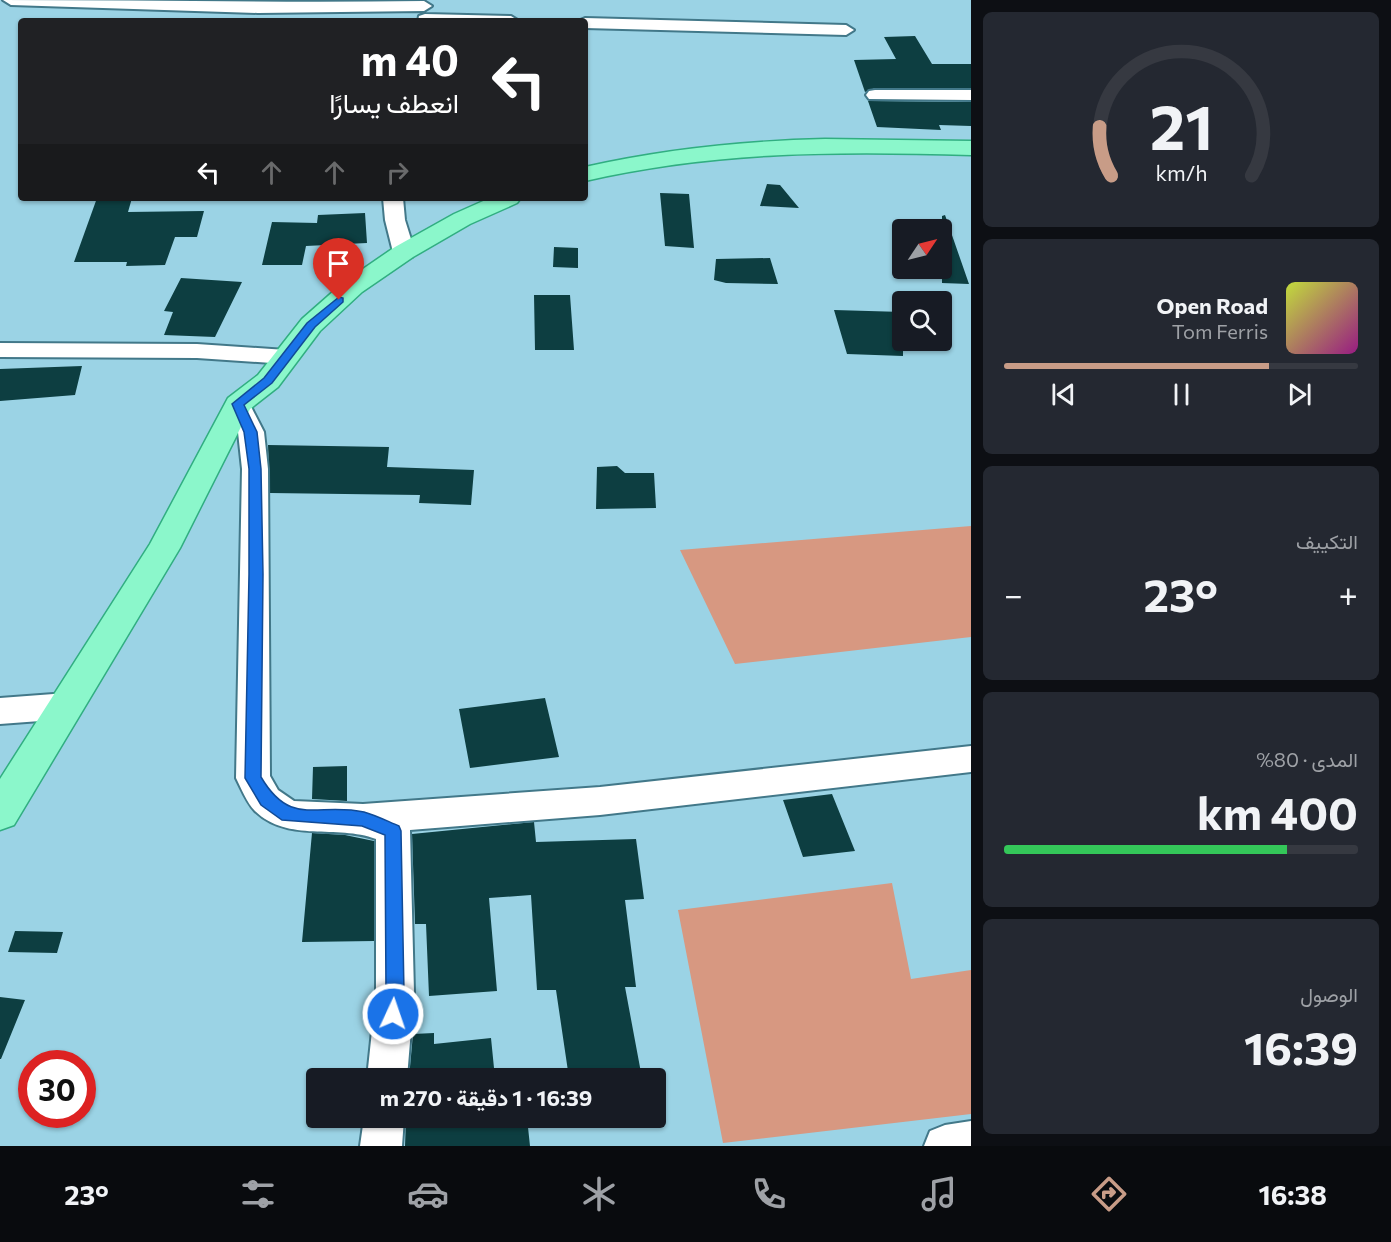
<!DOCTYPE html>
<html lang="ar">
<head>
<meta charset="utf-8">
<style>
	:root { --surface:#171b24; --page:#242831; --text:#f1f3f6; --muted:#9ea1a6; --line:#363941; --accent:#c89c87 }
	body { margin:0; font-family:Commissioner,Vazirmatn,sans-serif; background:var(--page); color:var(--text); direction:rtl; height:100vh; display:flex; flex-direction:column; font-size:22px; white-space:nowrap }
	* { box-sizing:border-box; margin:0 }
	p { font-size:20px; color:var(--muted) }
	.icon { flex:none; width:33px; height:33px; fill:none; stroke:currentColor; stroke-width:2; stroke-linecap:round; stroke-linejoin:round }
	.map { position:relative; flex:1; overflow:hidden; direction:ltr }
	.details { display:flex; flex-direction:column; gap:12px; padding:12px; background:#0d0f14; width:420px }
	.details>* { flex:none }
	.top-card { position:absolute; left:18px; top:18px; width:570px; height:183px; border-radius:6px; box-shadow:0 2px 4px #0004; direction:rtl; background:#202124; color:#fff; overflow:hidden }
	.needle { width:39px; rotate:55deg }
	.fabs { position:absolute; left:892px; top:219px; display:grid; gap:12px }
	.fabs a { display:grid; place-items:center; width:60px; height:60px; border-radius:6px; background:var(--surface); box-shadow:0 2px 4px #0004; font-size:30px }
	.speed { position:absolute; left:18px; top:1050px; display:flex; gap:12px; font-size:30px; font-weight:700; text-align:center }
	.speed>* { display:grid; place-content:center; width:78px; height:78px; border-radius:50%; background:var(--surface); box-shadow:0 2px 4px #0004; line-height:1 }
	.speed .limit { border:9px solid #d22; background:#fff; color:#111 }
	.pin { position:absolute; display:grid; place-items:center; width:51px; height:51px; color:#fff; margin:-62px -26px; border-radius:50% 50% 50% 0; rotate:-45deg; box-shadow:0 0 6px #0007 }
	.pin .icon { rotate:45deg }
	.me { position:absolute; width:66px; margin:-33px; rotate:3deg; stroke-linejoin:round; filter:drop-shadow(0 0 4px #0008) }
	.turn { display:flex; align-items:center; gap:21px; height:126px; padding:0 30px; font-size:27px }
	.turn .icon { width:78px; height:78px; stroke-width:2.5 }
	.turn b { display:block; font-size:42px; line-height:51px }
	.lanes { display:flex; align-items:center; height:57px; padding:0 30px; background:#0003; justify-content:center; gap:30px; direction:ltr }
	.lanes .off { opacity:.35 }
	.big { font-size:45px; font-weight:700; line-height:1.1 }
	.details .tile { flex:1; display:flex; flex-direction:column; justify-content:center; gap:9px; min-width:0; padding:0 21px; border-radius:9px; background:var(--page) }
	.details .dial { align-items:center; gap:0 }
	.dial svg { height:156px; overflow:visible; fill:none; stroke:var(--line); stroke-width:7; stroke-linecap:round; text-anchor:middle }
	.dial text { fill:var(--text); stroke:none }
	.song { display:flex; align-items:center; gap:18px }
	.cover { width:72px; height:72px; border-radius:9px; background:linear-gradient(135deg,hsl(70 70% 55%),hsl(310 70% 35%)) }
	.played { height:6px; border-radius:3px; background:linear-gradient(90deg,var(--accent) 75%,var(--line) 75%) }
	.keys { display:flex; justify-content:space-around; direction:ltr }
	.heat { display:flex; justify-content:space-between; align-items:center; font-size:33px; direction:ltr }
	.charge { height:9px; border-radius:4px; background:linear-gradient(90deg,#34c759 80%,var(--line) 0) }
	.trip { position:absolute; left:306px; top:1068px; width:360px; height:60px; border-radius:6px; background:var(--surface); box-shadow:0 2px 4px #0004; font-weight:700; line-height:60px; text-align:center; direction:rtl }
	.dock { display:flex; height:96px; justify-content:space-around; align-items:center; background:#090b0e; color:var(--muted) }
	.dock .icon { width:42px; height:42px }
	.dock .on { color:var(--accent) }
	.dock b { font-size:27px; color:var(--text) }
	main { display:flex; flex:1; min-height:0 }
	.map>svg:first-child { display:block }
	.green { fill:#d79881 }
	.building { fill:#0d3e41 }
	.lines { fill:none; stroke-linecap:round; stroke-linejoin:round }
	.minor-casing { stroke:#427889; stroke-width:4 }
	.major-casing { stroke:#31ae81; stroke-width:3 }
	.minor { fill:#fff; fill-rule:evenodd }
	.major { fill:#8bf7cb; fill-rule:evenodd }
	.route { fill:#1a73e8; stroke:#114b97; stroke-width:1.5 }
</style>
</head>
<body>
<main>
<section class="details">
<div class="tile dial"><svg viewBox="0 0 100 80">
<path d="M14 69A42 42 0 1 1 86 69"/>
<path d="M14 69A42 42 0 0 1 8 44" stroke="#c89c87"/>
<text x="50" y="56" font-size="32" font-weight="700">21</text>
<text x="50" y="72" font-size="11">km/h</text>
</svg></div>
<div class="tile">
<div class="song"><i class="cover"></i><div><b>Open Road</b><p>Tom Ferris</p></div></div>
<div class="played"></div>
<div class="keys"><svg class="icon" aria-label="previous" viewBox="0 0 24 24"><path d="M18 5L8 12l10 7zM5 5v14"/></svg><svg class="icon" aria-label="pause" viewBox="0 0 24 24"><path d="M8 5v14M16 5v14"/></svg><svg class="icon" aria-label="next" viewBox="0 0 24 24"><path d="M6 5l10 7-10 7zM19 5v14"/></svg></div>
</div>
<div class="tile"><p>التكييف</p>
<div class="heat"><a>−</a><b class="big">23°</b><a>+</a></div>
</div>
<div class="tile"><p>المدى · 80%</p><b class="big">400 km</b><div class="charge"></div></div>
<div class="tile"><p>الوصول</p><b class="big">16:39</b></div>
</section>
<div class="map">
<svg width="971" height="1146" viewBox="0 0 971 1146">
	<rect width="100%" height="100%" fill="#9bd3e5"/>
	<!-- green -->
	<path class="green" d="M 971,526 L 971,637 L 735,664 L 680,550 Z
		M 892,883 L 911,979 L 971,970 L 971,1114 L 723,1143 L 678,910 Z"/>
	<!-- building -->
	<path class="building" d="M 915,36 L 932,64 L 971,64 L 971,88 L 875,88 L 865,92 L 854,60 L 896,59 L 884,37 Z
		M 868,101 L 971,102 L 971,126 L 939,125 L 941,130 L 877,127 Z
		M 767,184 L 780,185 L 799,208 L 760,206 Z
		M 660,193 L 689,194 L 694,248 L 665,246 Z
		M 97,198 L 132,198 L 128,212 L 204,211 L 197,237 L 175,237 L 165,265 L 126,266 L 127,262 L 74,262 Z
		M 365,213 L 367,243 L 306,246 L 302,265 L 262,265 L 272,222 L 317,223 L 318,215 Z
		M 945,215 L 969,284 L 942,283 L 942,216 Z
		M 554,247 L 578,248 L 578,268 L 553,267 Z
		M 770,258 L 778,284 L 726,283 L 714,280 L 716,259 Z
		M 181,278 L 242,282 L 215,337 L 164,335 L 173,312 L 164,311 Z
		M 534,295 L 570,295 L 574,350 L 535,350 Z
		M 834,310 L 903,312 L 903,356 L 847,354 Z
		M 82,366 L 75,395 L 0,401 L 0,369 Z
		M 268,445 L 389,447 L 387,467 L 474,470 L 471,505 L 419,503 L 420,495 L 270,493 Z
		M 617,466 L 625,473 L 654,473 L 656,508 L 596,509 L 597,467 Z
		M 545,698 L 559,757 L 470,768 L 459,709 Z
		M 347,766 L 347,801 L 312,799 L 313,767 Z
		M 832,794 L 855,851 L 803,857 L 783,800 Z
		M 534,822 L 536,842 L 636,839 L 644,899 L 625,900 L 636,987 L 625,987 L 642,1078 L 569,1078 L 556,990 L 537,990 L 531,895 L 489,898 L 497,991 L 429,996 L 426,924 L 415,924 L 412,834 Z
		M 312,833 L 345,835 L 374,841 L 374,941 L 302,942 Z
		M 15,931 L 63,932 L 57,953 L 8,952 Z
		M 0,997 L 25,1000 L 1,1059 L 0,1059 Z
		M 434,1033 L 434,1044 L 491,1038 L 495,1078 L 409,1078 L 413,1034 Z
		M 406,1118 L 527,1118 L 530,1146 L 405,1146 Z"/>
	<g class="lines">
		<defs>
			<path id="minor" d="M 3,0 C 144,0 284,3 424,1 L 432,6 L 424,11 L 258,13 L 11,5 Z
				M 425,14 L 511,16 L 519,21 L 418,21 L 419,16 Z
				M 585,18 L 846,25 L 854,30 L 846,35 L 585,28 L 585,21 L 578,21 Z
				M 875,90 L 971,90 L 971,100 L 869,99 L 866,95 L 869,91 Z
				M 383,198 L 403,198 L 405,220 L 415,252 L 412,257 L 404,258 L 396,257 L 393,252 L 385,220 Z
				M 0,343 L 197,344 L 286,350 L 294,352 L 298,357 L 294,362 L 286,364 L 197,358 L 0,357 Z
				M 238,396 L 247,399 L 264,432 L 268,469 L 270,776 L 278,790 L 294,801 L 363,804 L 600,787 L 971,746 L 971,772 L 600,815 L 410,830 L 414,993 L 407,1078 L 367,1078 L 376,993 L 376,839 C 337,824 288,843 255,811 C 247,803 241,788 236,778 L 242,469 L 238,432 L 226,404 L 229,399 Z
				M 67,693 L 78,697 L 83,706 L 78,715 L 67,719 L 0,724 L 0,698 Z
				M 364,1118 L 404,1118 L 402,1146 L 360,1146 Z
				M 971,1121 L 971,1146 L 924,1146 L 930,1131 L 945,1125 Z"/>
			<path id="major" d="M 825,139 L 971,141 L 971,155 C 838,151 716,151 585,181 L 585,167 C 665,149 744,141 825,139 Z
				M 490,198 L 521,198 L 517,203 L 470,224 L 413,257 L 362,292 L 320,331 L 278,387 L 250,409 L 180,548 L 14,825 L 0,830 L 0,779 L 150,544 L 228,398 L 258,375 L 302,319 L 344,282 L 395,247 L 454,214 Z"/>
		</defs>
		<!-- minor casing -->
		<use href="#minor" class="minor-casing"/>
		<!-- major casing -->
		<use href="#major" class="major-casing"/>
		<!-- minor -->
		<use href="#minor" class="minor"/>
		<!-- major -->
		<use href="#major" class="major"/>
	</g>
	<!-- route -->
	<path class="route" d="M 339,297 L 343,298 L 343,302 L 315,327 L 272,383 L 244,405 L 257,432 L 261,469 L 263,574 L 261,777 C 291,828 317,802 364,812 C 375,815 387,821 399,826 L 401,831 L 404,993 L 399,1021 L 393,1023 L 386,1021 L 384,1014 L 386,993 L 385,835 L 362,826 L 282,820 L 261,805 L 245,778 L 249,574 L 249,469 L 244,432 L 232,404 L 264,378 L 307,323 Z"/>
</svg>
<div class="fabs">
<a><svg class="needle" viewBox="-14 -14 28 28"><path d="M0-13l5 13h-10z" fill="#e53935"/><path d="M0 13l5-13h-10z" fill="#9ea1a6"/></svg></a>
<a><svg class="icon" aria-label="search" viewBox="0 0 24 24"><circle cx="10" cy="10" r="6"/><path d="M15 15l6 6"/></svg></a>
</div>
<div class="speed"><div class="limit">30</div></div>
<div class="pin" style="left:339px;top:300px;background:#d93025"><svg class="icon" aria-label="arrive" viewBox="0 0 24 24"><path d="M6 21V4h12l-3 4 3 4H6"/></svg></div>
<svg class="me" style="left:393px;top:1014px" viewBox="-20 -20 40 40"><circle r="17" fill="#1a73e8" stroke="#fff" stroke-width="3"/><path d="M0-11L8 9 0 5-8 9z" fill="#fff"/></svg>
<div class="trip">16:39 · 1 دقيقة · 270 m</div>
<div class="top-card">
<div class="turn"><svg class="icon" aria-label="left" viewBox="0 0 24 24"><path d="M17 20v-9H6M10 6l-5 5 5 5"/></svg><div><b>40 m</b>انعطف يسارًا</div></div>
<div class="lanes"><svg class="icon" aria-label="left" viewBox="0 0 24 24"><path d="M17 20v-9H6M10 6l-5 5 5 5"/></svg><svg class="icon off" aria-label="ahead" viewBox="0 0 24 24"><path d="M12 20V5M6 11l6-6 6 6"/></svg><svg class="icon off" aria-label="ahead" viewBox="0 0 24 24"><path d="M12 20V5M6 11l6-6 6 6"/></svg><svg class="icon off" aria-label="right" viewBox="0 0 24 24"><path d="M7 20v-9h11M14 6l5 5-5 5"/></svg></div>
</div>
</div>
</main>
<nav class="dock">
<b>16:38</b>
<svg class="icon on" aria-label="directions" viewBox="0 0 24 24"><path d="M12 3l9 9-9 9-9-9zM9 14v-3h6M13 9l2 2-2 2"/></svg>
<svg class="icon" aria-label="music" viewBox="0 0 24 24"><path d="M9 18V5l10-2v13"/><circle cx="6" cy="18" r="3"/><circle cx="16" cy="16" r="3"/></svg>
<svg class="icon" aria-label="phone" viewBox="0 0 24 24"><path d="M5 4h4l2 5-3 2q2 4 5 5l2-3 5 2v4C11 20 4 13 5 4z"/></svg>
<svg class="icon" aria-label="climate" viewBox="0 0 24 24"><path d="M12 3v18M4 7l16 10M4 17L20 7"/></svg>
<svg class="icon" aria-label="car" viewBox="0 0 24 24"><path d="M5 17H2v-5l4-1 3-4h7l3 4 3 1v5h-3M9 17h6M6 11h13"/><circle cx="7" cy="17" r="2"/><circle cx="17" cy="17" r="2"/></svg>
<svg class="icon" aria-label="filters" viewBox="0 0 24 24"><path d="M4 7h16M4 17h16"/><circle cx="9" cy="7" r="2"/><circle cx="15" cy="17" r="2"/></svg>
<b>23°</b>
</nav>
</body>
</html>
